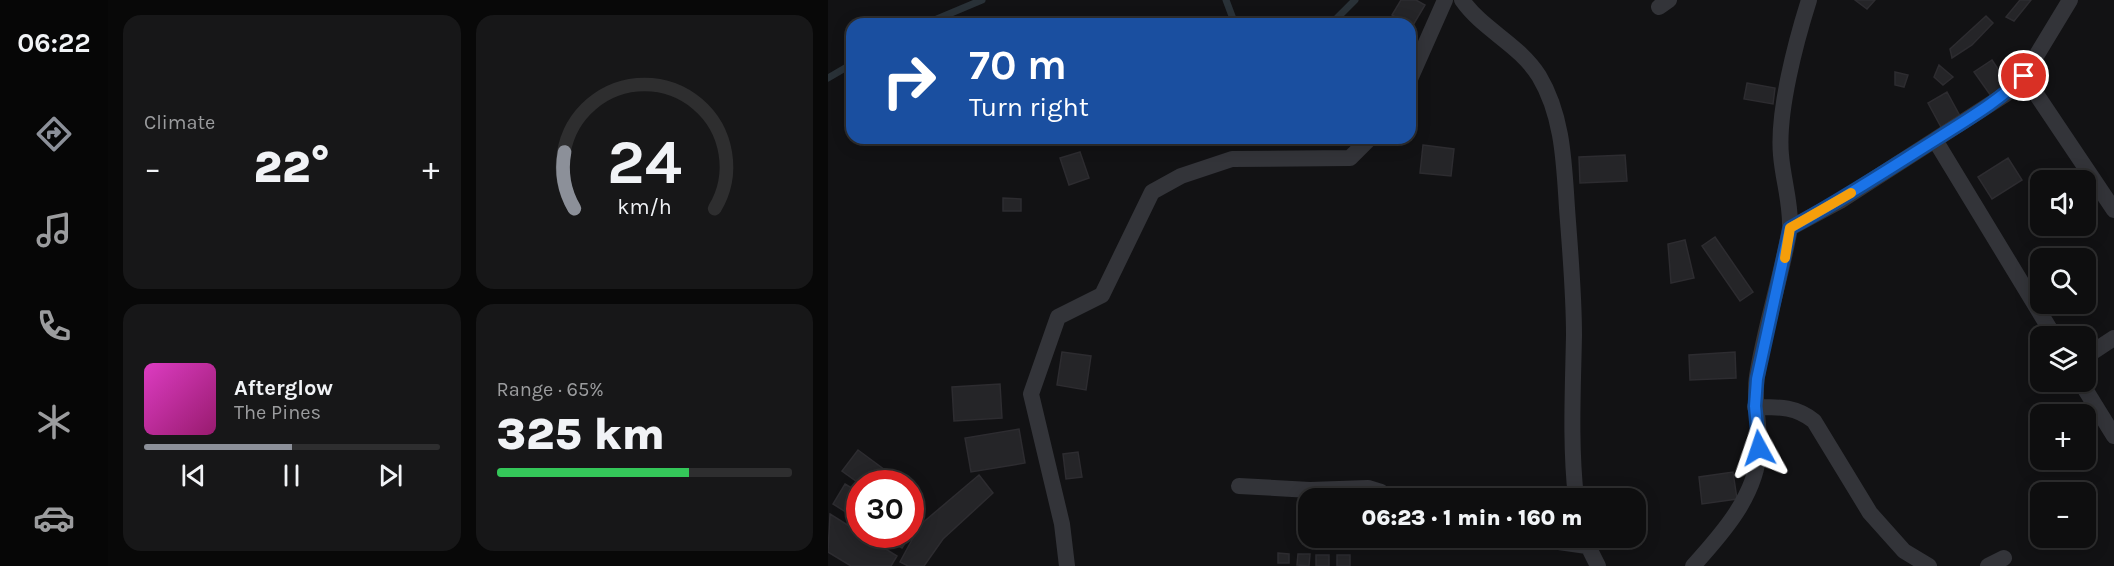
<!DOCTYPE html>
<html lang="en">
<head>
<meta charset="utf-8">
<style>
	:root { --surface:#0e0e0f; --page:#171718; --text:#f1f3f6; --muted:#9b9c9e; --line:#2e2e2f; --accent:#8c9099 }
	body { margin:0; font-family:Karla,sans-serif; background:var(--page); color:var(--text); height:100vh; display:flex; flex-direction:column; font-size:22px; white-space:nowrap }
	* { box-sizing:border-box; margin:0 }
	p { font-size:20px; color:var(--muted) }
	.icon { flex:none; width:33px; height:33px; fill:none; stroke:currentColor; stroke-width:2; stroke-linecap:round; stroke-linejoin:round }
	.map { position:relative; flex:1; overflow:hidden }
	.sheet { display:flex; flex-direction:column; gap:15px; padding:15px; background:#080808; width:720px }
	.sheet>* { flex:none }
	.banner { position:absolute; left:18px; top:18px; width:570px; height:126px; border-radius:18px; box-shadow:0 3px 15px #0003,0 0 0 2px var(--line); background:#1a4fa0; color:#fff; overflow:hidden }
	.controls { position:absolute; left:1202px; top:170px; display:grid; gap:12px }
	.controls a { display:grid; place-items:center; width:66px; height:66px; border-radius:12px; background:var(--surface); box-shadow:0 3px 15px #0003,0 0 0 2px var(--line); font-size:30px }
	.speed { position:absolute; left:18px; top:470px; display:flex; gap:12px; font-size:30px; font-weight:700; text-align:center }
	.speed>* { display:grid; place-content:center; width:78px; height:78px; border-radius:50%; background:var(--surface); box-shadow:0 3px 15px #0003,0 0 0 2px var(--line); line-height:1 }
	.speed .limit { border:9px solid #d22; background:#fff; color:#111 }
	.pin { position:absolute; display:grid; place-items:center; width:51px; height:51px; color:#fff; margin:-26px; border:3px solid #fff; border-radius:50%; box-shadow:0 2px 6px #0007 }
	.me { position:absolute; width:66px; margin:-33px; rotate:355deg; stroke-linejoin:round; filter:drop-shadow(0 0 4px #0008) }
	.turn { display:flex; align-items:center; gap:21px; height:126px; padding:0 24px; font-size:27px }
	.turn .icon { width:78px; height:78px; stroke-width:2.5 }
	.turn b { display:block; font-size:42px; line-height:51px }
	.big { font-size:45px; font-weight:800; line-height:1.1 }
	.sheet .widget { flex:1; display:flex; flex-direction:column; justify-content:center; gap:9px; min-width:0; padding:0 21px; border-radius:18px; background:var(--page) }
	.sheet .dial { align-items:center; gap:0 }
	.dial svg { height:156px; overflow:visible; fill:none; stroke:var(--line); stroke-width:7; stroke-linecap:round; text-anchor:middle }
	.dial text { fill:var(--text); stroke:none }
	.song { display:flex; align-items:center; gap:18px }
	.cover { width:72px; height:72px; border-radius:9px; background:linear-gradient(135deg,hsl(310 70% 55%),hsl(320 70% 35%)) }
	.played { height:6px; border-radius:3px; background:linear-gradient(90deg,var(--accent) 50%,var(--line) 50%) }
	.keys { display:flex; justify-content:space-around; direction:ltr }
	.heat { display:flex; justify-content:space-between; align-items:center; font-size:33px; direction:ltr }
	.charge { height:9px; border-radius:4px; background:linear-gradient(90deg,#34c759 65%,var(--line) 0) }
	.sheet .tiles { flex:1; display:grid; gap:15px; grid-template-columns:repeat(2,1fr) }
	.trip { position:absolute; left:470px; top:488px; width:348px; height:60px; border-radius:18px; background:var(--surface); box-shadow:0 3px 15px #0003,0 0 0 2px var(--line); font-weight:800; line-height:60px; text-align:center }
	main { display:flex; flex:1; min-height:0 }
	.tab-bar { display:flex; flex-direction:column; width:108px; justify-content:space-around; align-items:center; background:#060606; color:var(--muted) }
	.tab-bar .icon { width:42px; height:42px }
	.tab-bar .on { color:var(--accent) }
	.tab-bar b { font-size:27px; color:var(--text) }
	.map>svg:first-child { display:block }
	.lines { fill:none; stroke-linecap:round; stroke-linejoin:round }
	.stream { stroke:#293137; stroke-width:7 }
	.building { fill:#252528; stroke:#2d2c30; stroke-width:1.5 }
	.street { stroke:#333439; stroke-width:16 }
	.route-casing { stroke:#114b97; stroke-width:15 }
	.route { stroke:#1a73e8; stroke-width:10 }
	.slow { stroke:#f59e0b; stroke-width:10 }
</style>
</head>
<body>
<main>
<nav class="tab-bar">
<b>06:22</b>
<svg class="icon on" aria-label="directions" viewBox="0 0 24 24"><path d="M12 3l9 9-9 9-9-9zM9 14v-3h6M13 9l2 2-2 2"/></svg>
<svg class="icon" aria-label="music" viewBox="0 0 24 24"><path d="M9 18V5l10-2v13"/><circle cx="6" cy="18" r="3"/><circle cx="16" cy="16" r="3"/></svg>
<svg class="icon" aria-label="phone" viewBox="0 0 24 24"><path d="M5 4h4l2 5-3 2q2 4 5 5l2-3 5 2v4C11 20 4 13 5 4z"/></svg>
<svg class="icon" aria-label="climate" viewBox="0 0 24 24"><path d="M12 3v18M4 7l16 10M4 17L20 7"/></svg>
<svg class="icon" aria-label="car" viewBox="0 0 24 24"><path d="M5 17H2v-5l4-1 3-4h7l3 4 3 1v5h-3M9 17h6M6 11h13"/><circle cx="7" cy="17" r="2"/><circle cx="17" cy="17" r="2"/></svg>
</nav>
<section class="sheet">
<div class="tiles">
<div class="widget"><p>Climate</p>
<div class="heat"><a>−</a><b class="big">22°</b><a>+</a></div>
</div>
<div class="widget dial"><svg viewBox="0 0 100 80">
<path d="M14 69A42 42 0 1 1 86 69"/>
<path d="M14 69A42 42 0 0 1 9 40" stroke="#8c9099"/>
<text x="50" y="56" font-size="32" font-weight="700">24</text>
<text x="50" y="72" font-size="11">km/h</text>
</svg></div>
<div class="widget">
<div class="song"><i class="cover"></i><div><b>Afterglow</b><p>The Pines</p></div></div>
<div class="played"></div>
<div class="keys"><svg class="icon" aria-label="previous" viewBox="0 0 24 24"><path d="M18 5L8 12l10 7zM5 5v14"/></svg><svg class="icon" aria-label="pause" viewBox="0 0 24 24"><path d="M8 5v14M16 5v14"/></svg><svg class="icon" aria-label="next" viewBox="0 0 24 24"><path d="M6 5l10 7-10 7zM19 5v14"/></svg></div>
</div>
<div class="widget"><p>Range · 65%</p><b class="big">325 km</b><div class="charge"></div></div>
</div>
</section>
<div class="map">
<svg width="1286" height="566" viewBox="0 0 1286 566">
	<rect width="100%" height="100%" fill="#121214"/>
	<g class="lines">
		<!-- stream -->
		<path class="stream" d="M 398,0 L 407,24
			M 97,24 L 154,0
			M 503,24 L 527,0
			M 0,78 L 24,64"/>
	</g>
	<!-- building -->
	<path class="building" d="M 573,0 L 588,0 L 597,5 L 584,27 L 564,15 Z
		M 1027,0 L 1047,0 L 1039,9 Z
		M 1192,0 L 1203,0 L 1186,21 L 1178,17 Z
		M 1158,16 L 1165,23 L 1144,45 L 1124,58 L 1122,49 Z
		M 1164,60 L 1180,84 L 1163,96 L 1146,72 Z
		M 1111,65 L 1125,77 L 1115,85 L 1106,77 Z
		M 1067,72 L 1080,75 L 1076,87 L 1067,85 Z
		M 919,83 L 947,88 L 945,104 L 916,99 Z
		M 1119,92 L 1132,116 L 1113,127 L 1100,103 Z
		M 595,145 L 626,149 L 623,176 L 592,173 Z
		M 252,152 L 261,178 L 241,185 L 232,158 Z
		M 797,155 L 799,181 L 752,183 L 751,157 Z
		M 1180,158 L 1194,180 L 1164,199 L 1150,177 Z
		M 175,198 L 193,199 L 193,211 L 175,211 Z
		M 887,237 L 925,292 L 912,301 L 874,246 Z
		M 857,240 L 866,278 L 843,283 L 840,244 Z
		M 234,352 L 263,356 L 258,390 L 229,385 Z
		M 907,352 L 908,378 L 862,380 L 861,355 Z
		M 172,384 L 174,418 L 126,421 L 124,387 Z
		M 191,429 L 197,463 L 143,472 L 137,438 Z
		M 30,450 L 65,476 L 60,483 L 32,484 L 14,471 Z
		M 250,452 L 254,477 L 238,479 L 235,454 Z
		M 905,472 L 909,499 L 874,504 L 871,477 Z
		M 151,475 L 165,493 L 115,539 L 96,566 L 80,566 L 72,562 L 92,525 Z
		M 17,484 L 32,493 L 32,521 L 5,504 Z
		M 2,514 L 69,556 L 63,566 L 23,566 L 0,552 Z
		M 82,525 L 87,528 L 74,548 L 51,534 L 82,534 Z
		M 450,553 L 461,554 L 461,563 L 450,563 Z
		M 470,554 L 482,554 L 481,566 L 469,565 Z
		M 488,555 L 501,555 L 501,566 L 488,566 Z
		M 509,555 L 522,555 L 522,566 L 509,566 Z"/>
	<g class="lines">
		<!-- street -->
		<path class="street" d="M 634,0 C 655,30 691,44 711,76 C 735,116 736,163 739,208 C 742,250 746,292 746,335 C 745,389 742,444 748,498
			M 831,7 L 841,0
			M 1196,76 L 1286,210
			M 582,79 L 617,0
			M 1107,140 L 1226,336
			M 962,228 L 1012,201 L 1178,94 L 1196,76 L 1242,0
			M 1257,357 L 1286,338
			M 1252,381 L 1286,436
			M 927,407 C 950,407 967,406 986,421 L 1042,513 L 1076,551 L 1101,566
			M 411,486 L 482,490 L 540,488 L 553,492 L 560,498
			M 694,537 L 759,546
			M 756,538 L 770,566
			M 239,566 L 234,524 L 203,394 L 230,317 L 274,295 L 324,192 L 353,176 L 404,159 L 522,158 L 542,138
			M 865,566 C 894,534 929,495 931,449 C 932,424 925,401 929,376 C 937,326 953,278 962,228 C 963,203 955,180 953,155 C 949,112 968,41 981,0
			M 1160,566 L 1176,558"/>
	</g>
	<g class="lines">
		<defs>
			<path id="route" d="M 931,448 L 927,406 L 929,379 L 962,228 C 1012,201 1059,170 1107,140 C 1138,120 1170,102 1196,76"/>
		</defs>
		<!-- route casing -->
		<use href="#route" class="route-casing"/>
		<!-- route -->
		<use href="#route" class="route"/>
		<!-- slow -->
		<path class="slow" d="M 957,258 L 962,228 L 1023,193"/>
	</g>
</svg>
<div class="controls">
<a><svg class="icon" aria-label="sound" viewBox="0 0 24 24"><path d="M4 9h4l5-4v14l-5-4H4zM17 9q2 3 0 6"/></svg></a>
<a><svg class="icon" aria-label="search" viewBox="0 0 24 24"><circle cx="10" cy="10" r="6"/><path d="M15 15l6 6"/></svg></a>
<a><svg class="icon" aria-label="layers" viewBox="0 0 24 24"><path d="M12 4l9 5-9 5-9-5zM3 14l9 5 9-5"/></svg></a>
<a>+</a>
<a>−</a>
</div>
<div class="speed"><div class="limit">30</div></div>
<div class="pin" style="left:1196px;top:76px;background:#d93025"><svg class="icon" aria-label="arrive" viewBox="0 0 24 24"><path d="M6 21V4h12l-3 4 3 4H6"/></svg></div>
<svg class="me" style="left:931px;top:448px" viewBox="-20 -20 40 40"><path d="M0-17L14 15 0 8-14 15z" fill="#1a73e8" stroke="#fff" stroke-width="4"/></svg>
<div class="trip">06:23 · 1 min · 160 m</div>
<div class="banner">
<div class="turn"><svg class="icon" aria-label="right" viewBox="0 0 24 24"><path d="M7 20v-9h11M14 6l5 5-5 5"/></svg><div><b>70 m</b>Turn right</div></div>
</div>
</div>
</main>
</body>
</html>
